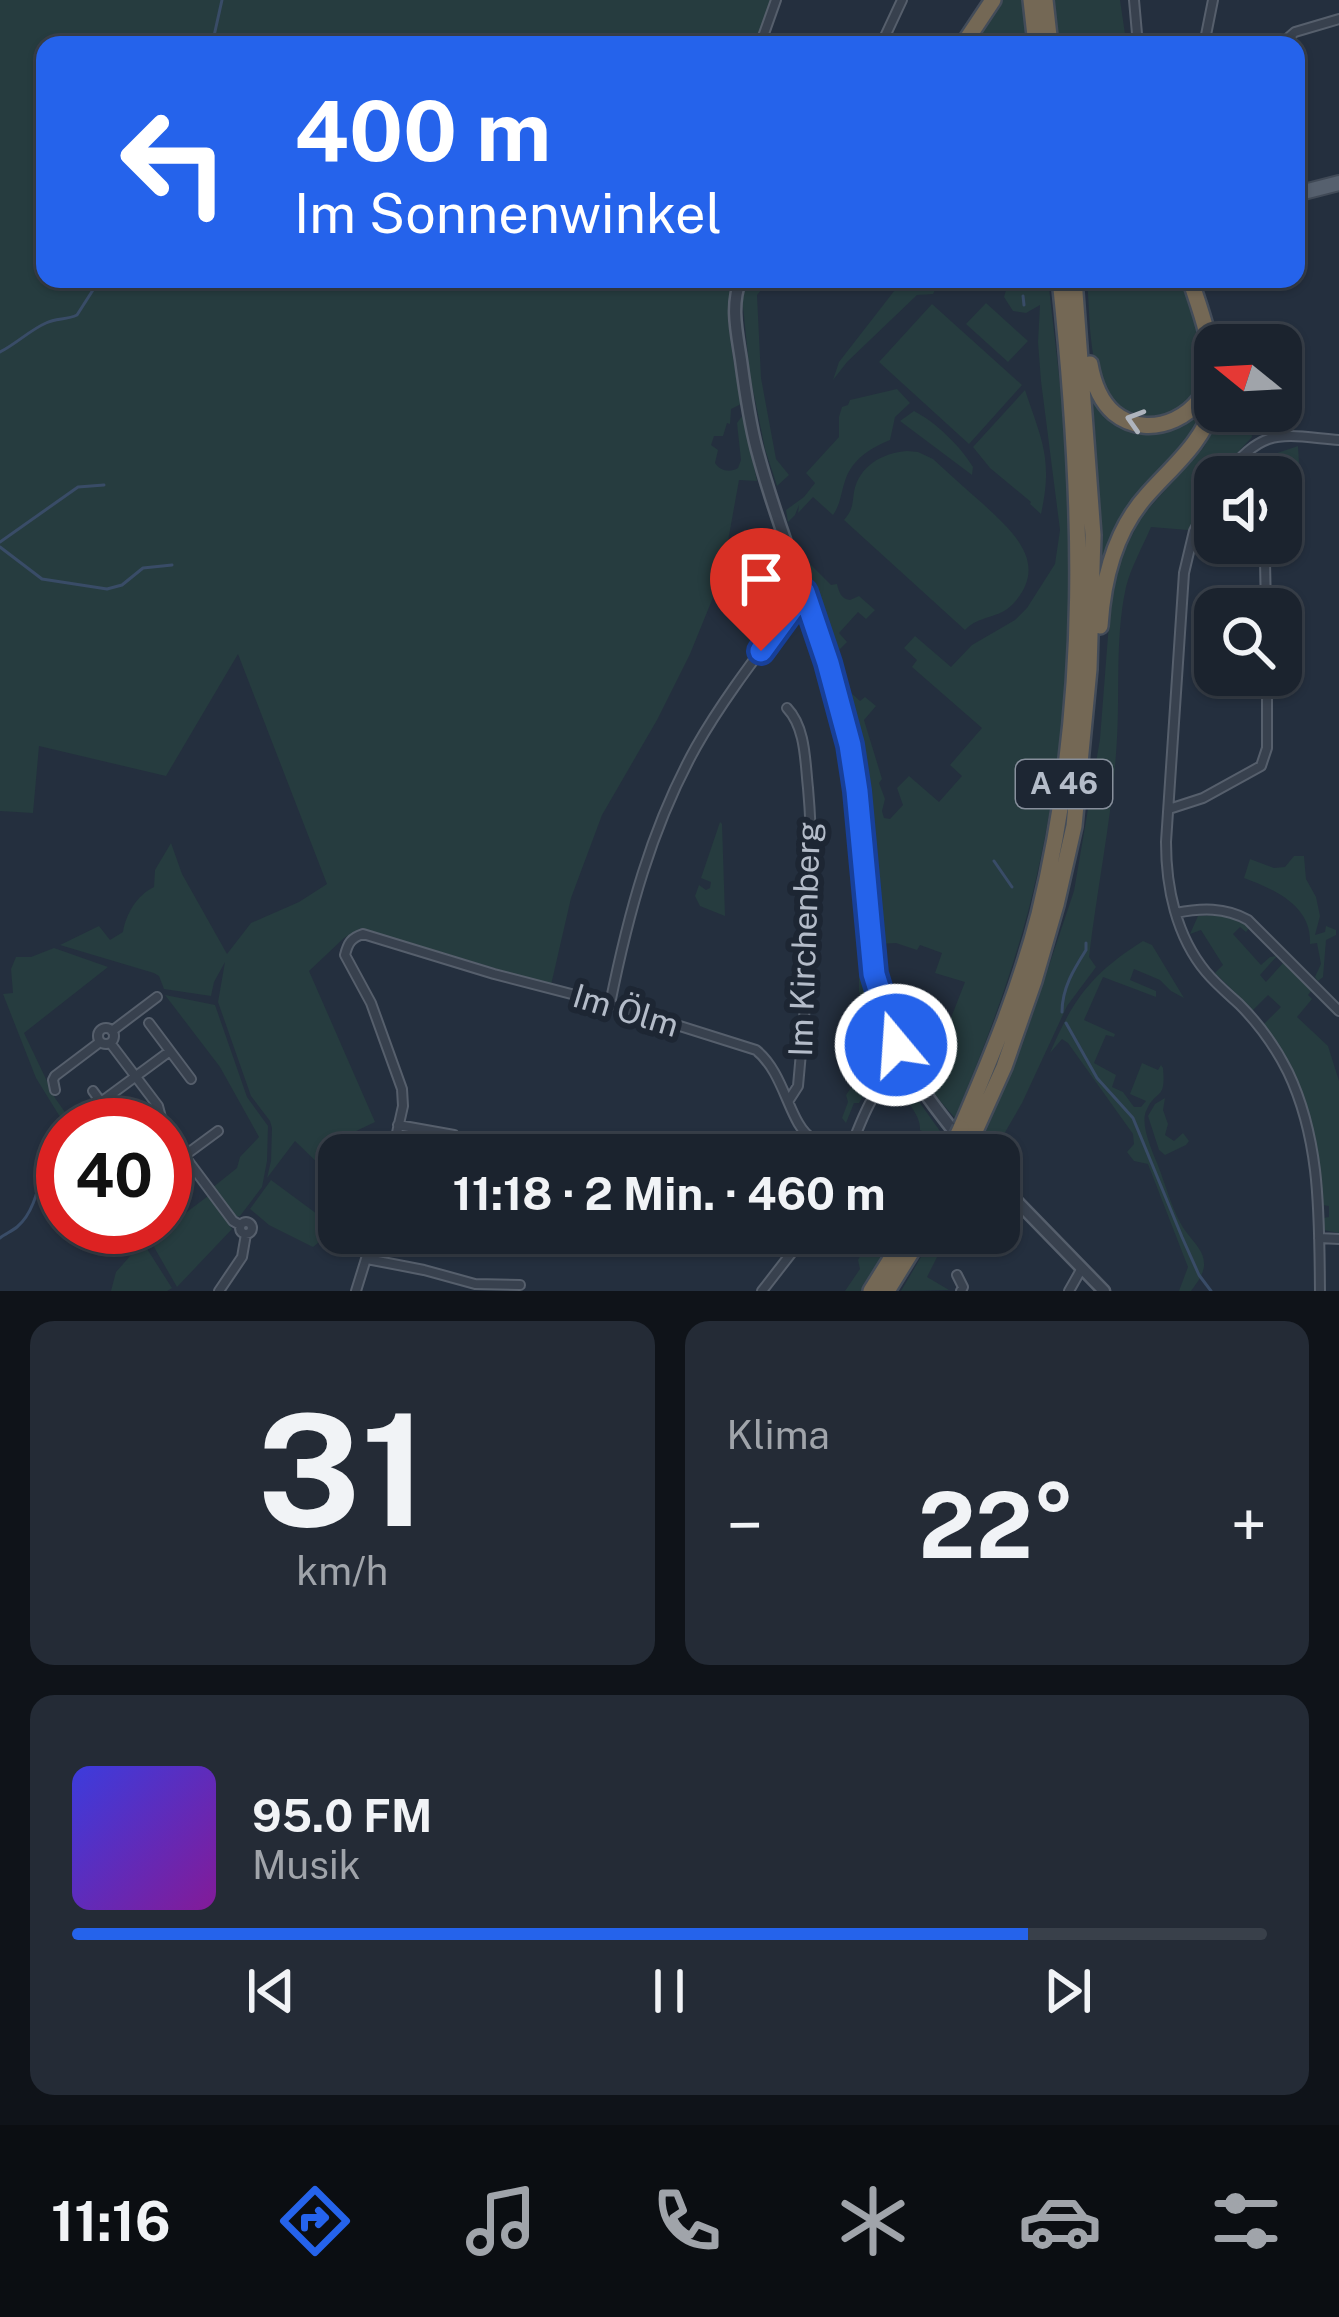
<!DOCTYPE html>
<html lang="de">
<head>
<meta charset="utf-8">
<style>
	:root { --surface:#1b232e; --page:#242b36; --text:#f1f3f6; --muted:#a0a4aa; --line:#39404a; --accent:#2563eb }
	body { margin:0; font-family:"Public Sans",sans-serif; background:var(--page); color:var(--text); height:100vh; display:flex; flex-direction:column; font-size:45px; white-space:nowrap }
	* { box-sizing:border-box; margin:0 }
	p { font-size:39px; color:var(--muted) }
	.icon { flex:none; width:66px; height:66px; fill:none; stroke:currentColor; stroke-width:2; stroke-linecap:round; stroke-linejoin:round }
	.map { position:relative; height:1291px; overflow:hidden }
	.sheet { display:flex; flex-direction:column; gap:30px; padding:30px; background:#0f1319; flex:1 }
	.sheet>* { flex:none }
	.guide { position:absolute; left:36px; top:36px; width:1269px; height:252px; border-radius:24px; box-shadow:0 3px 9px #0004,0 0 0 3px var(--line); background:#2563eb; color:#fff; overflow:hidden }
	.needle { width:78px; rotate:288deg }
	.buttons { position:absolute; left:1194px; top:324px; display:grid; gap:24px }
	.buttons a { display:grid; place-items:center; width:108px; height:108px; border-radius:24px; background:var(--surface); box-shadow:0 3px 9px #0004,0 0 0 3px var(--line); font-size:60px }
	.speed { position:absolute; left:36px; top:1098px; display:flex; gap:24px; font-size:60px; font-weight:700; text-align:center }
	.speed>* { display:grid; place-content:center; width:156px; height:156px; border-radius:50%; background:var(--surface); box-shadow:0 3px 9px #0004,0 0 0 3px var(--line); line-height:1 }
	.speed .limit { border:18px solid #d22; background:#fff; color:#111 }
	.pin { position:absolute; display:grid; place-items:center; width:102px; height:102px; color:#fff; margin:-123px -51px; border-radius:50% 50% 50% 0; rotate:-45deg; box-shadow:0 0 12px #0007 }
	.pin .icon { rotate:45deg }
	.me { position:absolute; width:132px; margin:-66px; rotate:342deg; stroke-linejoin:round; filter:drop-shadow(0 0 9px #0008) }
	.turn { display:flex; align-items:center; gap:42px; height:252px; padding:0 60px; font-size:54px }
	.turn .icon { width:156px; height:156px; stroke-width:2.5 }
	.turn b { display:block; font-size:84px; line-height:102px }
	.big { font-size:90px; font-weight:700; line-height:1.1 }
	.sheet .card { flex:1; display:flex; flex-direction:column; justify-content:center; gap:18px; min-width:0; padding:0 42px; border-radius:24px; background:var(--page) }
	.sheet .dial { align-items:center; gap:0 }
	.dial b { font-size:156px; line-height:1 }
	.song { display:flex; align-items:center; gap:36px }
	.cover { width:144px; height:144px; border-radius:18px; background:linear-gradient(135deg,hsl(240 70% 55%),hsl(290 70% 35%)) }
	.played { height:12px; border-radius:6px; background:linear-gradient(90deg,var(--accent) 80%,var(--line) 80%) }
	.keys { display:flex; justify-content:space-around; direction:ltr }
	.heat { display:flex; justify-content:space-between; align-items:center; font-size:66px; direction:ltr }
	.sheet .tiles { flex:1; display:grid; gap:30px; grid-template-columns:1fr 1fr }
	.card:last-child { grid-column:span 2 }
	.trip { position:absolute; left:318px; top:1134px; width:702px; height:120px; border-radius:24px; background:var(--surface); box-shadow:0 3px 9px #0004,0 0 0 3px var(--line); font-weight:700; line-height:120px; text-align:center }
	.tabs { display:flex; height:192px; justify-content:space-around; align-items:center; background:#0b0e12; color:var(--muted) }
	.tabs .icon { width:84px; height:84px }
	.tabs .active { color:var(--accent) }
	.tabs b { font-size:54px; color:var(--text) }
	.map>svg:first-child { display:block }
	.green { fill:#263c3f }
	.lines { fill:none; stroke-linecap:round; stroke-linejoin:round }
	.stream { stroke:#394c67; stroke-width:3 }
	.minor-casing { stroke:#565f6c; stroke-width:12 }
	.tertiary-casing { stroke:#565f6c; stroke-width:15 }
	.primary-casing { stroke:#414a57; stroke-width:18 }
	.motorway-casing { stroke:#434c59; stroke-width:20 }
	.minor { stroke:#38414e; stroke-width:8 }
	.tertiary { stroke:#38414e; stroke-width:10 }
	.primary { stroke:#56606e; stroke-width:14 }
	.motorway { stroke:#746855; stroke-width:15 }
	.motorway-bridge-casing { stroke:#434c59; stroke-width:20; stroke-linecap:butt }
	.motorway-bridge { stroke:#746855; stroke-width:15 }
	.oneway { stroke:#aeb4bd }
	.route-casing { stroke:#184099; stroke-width:30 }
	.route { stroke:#2563eb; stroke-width:21 }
	.labels { text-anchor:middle; stroke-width:12; stroke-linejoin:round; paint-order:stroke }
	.shield { fill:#1d2633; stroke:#878f9c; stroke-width:3 }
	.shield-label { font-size:30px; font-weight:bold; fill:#b4bcc9 }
	.street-label { font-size:33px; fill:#b4bcc9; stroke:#1d2633 }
</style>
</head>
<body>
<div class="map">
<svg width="1339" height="1291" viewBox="0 0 1339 1291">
	<rect width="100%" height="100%" fill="#242f3e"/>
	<!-- green -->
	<path class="green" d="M 0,0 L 772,0 L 757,45 L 45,45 L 45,279 L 733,279 C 721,313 736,369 741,404 L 731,409 L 730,424 L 727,423 L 723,436 L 714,436 L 711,445 L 718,450 L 715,463 C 720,471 730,473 738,468 L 741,460 L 737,423 L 743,415 L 757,481 L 739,480 L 723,569 L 712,600 L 690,654 L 657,720 L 602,815 L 571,898 L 551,985 L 361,928 L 344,938 L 309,971 L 375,1122 L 329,1144 L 339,1155 L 339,1164 L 326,1171 L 295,1141 L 267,1178 L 271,1161 L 272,1128 L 270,1121 L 251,1096 L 218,1002 L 225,962 L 214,982 L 211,996 L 164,989 L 159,976 L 154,973 L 60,945 L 99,926 L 110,940 L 123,932 C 126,914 137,895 154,887 L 155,870 L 171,843 L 182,874 L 227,954 L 251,923 L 299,902 L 327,884 L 238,654 L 166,776 L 39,746 L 33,813 L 0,811 Z
		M 997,0 L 1023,0 L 1028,45 L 967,45 Z
		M 1054,0 L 1120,0 L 1125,34 L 1133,33 L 1134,45 L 1059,45 Z
		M 750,279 L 770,279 L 757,295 L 761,378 L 776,459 L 789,475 L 777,486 L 765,449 L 750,375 L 742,297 Z
		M 891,279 L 1048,279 C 1056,351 1066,424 1069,497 C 1074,635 1063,778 1028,912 C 1009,983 983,1051 955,1118 L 926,1085 L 905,1043 L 915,1037 L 927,1042 L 925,1050 L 947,1059 L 953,1045 L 942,1041 L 965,982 L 935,973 L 942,953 L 920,945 L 917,950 L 896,943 L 878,944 C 875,860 865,780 847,698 L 849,691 L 860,701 L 865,697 L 876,706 L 864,720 L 882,779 L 879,783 L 885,799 L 882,811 L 884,818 L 890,819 L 903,805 L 897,788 L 909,776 L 939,802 L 962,776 L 950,765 L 982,728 L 912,667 L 917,660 L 904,648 L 915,636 L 951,667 L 972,645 L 1015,620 L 1027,608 L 1055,564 L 1060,530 L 1041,381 L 1038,342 L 1040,305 L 1026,313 L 1013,311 L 1004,297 L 1006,290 L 939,282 L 933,294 L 917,295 L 847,362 L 833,380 L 839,362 L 898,286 Z
		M 1087,279 L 1181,279 L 1184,283 C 1194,310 1210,345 1205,374 C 1196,423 1128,433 1105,391 C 1088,360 1090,313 1087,279 Z
		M 986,303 L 1028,341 L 1008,362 L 966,324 Z
		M 932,304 L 1022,385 L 969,444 L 879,362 Z
		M 1215,367 L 1214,395 L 1207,419 L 1148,488 L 1100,592 L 1099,495 L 1092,385 L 1124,422 L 1178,422 Z
		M 897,389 L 910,403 L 895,417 L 890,440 C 871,448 854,458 846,478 C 841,491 841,504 833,515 L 813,497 L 798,513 L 799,505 L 795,515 L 788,522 L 786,510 L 804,497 L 815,483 L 806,473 L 839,437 L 839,417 L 842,407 L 848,405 L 850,400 Z
		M 1025,390 C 1042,441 1053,459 1041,514 L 1030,504 L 1031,502 L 990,468 L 973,447 Z
		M 914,411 C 937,423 960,446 973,467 L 972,475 L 900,421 Z
		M 1222,411 L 1244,411 L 1243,416 L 1250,417 L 1252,437 L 1215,477 L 1188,530 L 1151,527 C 1143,546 1131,567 1126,587 C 1114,642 1121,699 1116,754 C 1111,822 1097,889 1089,957 L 1096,967 L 1067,1006 L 1022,1103 L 993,1153 L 984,1155 L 978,1150 L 1023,1043 L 1074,891 L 1100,739 L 1110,610 L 1120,560 L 1141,517 L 1204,447 Z
		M 1298,446 L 1299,463 L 1286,464 L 1296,465 L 1296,510 L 1281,511 L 1281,477 L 1274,477 L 1274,464 L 1272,477 L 1241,477 L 1251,462 Z
		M 907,451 L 918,452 L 933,459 C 949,474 965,488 982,503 C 1011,530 1051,563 1013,604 C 999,619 979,615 965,630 L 844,520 C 853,509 852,506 854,492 C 859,466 882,453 907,451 Z
		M 804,558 L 831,585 L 837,584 C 839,592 841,599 850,600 L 859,596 L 875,610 L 866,619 L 858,612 L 839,633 L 847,642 L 835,654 L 802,560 Z
		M 720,822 L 722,824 L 725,916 L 700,906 L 695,896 L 699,885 L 706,890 L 710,888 L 711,882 L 701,878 Z
		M 1294,856 L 1304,856 L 1306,879 L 1316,897 L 1320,916 L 1315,935 L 1325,932 L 1326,926 L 1336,930 L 1336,935 L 1326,940 L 1323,977 L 1318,981 L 1315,977 L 1321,964 L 1317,943 L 1310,944 C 1312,906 1276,890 1244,878 L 1250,859 L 1274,868 L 1285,867 Z
		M 1219,915 L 1241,921 L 1250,927 L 1246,932 L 1240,927 L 1233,934 L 1261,965 L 1270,957 L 1277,956 L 1260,975 L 1266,982 L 1283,963 L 1312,990 L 1308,995 L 1312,999 L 1297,1017 L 1328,1046 L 1339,1081 L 1339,1233 L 1324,1230 L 1324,1218 L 1329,1217 L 1329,1206 L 1323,1205 C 1320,1137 1305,1079 1264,1024 L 1281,1007 L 1268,995 L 1253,1010 L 1215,973 L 1223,965 L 1201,930 L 1190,934 L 1198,916 Z
		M 1143,941 L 1152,945 L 1184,998 L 1171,991 L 1160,980 L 1134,969 L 1130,980 L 1156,991 L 1156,997 L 1103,977 L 1084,1020 L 1115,1034 L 1114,1037 L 1106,1035 L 1094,1063 L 1116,1075 L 1112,1087 L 1123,1092 L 1134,1107 L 1141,1107 L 1146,1101 L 1130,1094 L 1142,1063 L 1158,1070 L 1161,1065 L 1163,1068 C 1166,1101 1157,1088 1147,1109 C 1139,1123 1152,1150 1157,1163 C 1166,1185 1173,1215 1187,1233 C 1195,1244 1205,1252 1204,1266 C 1203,1276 1196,1284 1191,1291 L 1179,1291 L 1188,1267 L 1148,1164 L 1134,1161 L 1127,1152 L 1134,1144 L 1133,1134 L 1068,1043 L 1062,1039 L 1050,1053 C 1073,999 1092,973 1143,941 Z
		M 54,948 L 108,967 L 24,1033 L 55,1098 L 74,1125 L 65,1125 L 36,1078 L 3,994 L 13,993 L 11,969 L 16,957 L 31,957 Z
		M 859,975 L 867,975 L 869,979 L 890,1046 L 889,1062 L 873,1079 L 859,1103 L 854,1103 L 846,1123 L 842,1118 L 848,1102 L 846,1095 L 876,1053 L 859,991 Z
		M 165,995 L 215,1005 L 247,1097 L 268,1126 L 267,1161 L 262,1187 L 240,1216 L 234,1218 L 212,1188 L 237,1168 L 240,1157 L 259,1137 L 220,1067 Z
		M 895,1086 L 912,1092 L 945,1138 L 937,1155 L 916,1155 L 928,1134 L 920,1130 C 921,1116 906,1097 893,1091 L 882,1097 L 886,1091 Z
		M 1165,1098 L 1163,1110 L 1168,1124 L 1165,1135 L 1174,1141 L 1183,1133 L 1189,1141 L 1186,1145 L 1165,1155 L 1159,1150 L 1148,1116 L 1155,1104 Z
		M 271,1180 L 336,1228 L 313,1247 L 269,1225 L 250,1209 Z
		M 208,1196 L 232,1229 L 177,1287 L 150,1240 Z
		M 113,1227 L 133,1227 L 172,1288 L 167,1291 L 111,1291 L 116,1272 L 131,1255 Z
		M 873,1233 L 895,1233 L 861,1291 L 845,1291 L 860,1269 L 858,1260 Z
		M 935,1233 L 956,1233 L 949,1247 L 943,1245 L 927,1277 L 949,1290 L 901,1291 Z"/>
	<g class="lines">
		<!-- stream -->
		<path class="stream" d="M 212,45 L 222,0
			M 1023,296 L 1024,305
			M 0,352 C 16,344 30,330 46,323 C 56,318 67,320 77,315 L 100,279
			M 0,542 L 78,487 L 104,485
			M 0,547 L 42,579 L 107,589 L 122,585 L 143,568 L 172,565
			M 994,861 L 1012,887
			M 1062,1012 C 1062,988 1074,969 1086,950 L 1086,943
			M 1066,1023 L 1097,1078 L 1133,1118 L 1182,1237 L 1199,1275 L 1211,1291
			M 0,1238 C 5,1234 12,1231 17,1227 C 40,1208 40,1167 52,1141"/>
		<defs>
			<path id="minor" d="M 1134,0 L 1138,45
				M 760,45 L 776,0
				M 881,45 L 902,0
				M 1204,45 L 1213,0
				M 1280,45 L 1295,32 L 1339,19
				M 1224,477 C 1264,426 1280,435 1339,440
				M 1215,490 L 1194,531 L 1184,573 L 1166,842 C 1166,887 1176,936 1206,972 C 1216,984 1228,994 1239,1004 C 1259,1024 1276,1048 1288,1072 C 1321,1141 1319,1216 1320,1291
				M 1259,543 L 1265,561 L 1266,609
				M 787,708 C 806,728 805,762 808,788 C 817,888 807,986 798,1086 L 789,1100
				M 1169,809 L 1203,798 L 1261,766 L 1267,748 L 1267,675
				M 1176,913 C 1201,908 1225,907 1248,920 L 1339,1011
				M 610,1004 C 628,915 651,828 696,747 C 726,694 767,643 803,594
				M 149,1023 L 191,1079
				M98 1036a8 8 0 1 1 16 0a8 8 0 1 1-16 0Z
				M 112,1031 L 157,997
				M 111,1044 L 158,1106 L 163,1125
				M 885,1082 L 912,1076
				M 55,1090 L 53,1080 L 55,1076 L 100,1042
				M 93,1091 L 109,1113
				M 101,1102 L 170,1051
				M 398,1125 L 454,1135
				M 165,1130 L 233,1221 L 240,1225
				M 392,1155 L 403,1106 L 402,1089 L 371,1003 L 345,955 C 348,943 351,938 363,934 L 494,974 L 610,1004 L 756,1050 C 786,1074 789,1126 813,1139 C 824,1145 838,1144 850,1149
				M 848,1155 C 861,1120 874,1085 903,1060
				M 165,1170 L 218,1131
				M240 1228a6 6 0 1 1 12 0a6 6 0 1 1-12 0Z
				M 1319,1238 L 1339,1239
				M 367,1259 L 424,1270 L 475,1284 L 520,1285
				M 957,1275 L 963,1287 L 961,1291
				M 219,1291 L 242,1257 L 246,1234
				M 356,1291 L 374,1233
				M 762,1291 L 807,1233
				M 1069,1291 L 1082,1268"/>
			<path id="tertiary" d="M 741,279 C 730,305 737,333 741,360 C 745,390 749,420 757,450 C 783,550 829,644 850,746 C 868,835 858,930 886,1017 C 903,1070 938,1112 973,1155
				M 999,1183 L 1104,1291"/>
			<path id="primary" d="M 1296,194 L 1339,183"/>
			<path id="motorway" d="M 1031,0 L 1036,45
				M 1045,0 L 1050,45
				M 963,45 L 993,0
				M 1090,364 C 1093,381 1100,401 1114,413 C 1150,443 1208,415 1211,369 C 1212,339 1199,307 1190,279
				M 1100,626 C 1103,579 1115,530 1148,494 C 1175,464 1202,443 1215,403
				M 961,1128 C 991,1058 1020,988 1039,914 C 1091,702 1083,494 1060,279
				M 971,1140 L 1004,1067 L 1034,981 L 1056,905 L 1074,826 L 1089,669 L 1093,535 L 1074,279
				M 871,1291 L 907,1233
				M 887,1291 L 923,1233"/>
		</defs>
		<!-- minor casing -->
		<use href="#minor" class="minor-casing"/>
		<!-- tertiary casing -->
		<use href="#tertiary" class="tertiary-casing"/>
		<!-- primary casing -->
		<use href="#primary" class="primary-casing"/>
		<!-- motorway casing -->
		<use href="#motorway" class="motorway-casing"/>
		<!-- minor -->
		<use href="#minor" class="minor"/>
		<!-- tertiary -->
		<use href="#tertiary" class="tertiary"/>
		<!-- primary -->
		<use href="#primary" class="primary"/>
		<!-- motorway -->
		<use href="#motorway" class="motorway"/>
		<defs>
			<path id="motorway-bridge" d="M 952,1147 L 961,1128
				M 963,1155 L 971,1140"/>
		</defs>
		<!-- motorway-bridge casing -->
		<use href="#motorway-bridge" class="motorway-bridge-casing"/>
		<!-- motorway-bridge -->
		<use href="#motorway-bridge" class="motorway-bridge"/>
	</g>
	<!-- one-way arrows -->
	<defs><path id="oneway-chevron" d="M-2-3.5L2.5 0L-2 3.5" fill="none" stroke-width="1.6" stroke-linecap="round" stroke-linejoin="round" transform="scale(3)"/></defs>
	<use class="oneway" href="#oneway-chevron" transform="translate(1135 420) rotate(-163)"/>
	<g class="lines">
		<defs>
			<path id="route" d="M 761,651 L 804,592 L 828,663 L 850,745 L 857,791 L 874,974 L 896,1045"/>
		</defs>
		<!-- route casing -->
		<use href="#route" class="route-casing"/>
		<!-- route -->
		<use href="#route" class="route"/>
	</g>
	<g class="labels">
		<!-- shield labels -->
		<rect class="shield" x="1016" y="760" width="96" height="48" rx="9"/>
		<g class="shield-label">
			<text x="1064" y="794">A 46</text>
		</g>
		<!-- street labels -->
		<g class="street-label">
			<text transform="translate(804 939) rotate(-88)" y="12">Im Kirchenberg</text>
			<text transform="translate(626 1010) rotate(17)" y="12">Im Ölm</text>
		</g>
	</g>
</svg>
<div class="buttons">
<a><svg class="needle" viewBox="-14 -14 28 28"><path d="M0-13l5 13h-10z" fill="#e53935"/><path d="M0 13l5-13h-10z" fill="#a0a4aa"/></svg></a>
<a><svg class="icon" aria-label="sound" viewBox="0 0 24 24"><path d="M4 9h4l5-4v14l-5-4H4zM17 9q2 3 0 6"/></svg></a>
<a><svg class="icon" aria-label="search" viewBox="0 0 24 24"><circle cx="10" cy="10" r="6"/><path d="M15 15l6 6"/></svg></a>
</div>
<div class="speed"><div class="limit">40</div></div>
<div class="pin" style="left:761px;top:651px;background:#d93025"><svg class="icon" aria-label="arrive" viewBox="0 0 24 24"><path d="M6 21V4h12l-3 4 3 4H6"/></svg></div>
<svg class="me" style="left:896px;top:1045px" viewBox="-20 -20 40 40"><circle r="17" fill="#2563eb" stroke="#fff" stroke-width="3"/><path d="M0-11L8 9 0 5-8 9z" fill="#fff"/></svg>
<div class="trip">11:18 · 2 Min. · 460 m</div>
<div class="guide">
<div class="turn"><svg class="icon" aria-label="left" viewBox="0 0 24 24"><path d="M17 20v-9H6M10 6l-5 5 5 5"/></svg><div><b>400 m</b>Im Sonnenwinkel</div></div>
</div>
</div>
<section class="sheet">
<div class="tiles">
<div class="card dial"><b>31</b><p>km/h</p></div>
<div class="card"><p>Klima</p>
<div class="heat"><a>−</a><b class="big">22°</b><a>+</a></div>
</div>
<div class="card">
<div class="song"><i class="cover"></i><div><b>95.0 FM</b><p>Musik</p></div></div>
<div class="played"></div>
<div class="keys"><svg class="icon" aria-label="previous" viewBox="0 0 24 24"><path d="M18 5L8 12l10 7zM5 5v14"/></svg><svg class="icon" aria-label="pause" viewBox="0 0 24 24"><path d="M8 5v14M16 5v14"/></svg><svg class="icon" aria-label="next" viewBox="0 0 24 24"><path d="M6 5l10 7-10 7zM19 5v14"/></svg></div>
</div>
</div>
</section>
<nav class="tabs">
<b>11:16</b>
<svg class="icon active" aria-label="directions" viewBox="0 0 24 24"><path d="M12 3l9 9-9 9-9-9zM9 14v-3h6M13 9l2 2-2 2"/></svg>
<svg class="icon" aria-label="music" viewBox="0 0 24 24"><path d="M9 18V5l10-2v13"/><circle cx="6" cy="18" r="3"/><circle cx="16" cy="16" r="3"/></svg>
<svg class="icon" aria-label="phone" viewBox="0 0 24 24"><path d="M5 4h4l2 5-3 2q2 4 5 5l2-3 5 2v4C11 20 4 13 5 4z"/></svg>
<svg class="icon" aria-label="climate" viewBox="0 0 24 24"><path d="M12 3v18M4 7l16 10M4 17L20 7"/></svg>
<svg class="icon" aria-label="car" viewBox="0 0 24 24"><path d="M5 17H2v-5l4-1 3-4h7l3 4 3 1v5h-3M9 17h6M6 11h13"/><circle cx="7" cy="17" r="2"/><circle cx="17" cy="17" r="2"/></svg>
<svg class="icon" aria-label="filters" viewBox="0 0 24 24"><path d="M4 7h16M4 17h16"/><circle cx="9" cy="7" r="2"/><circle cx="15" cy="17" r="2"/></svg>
</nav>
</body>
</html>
